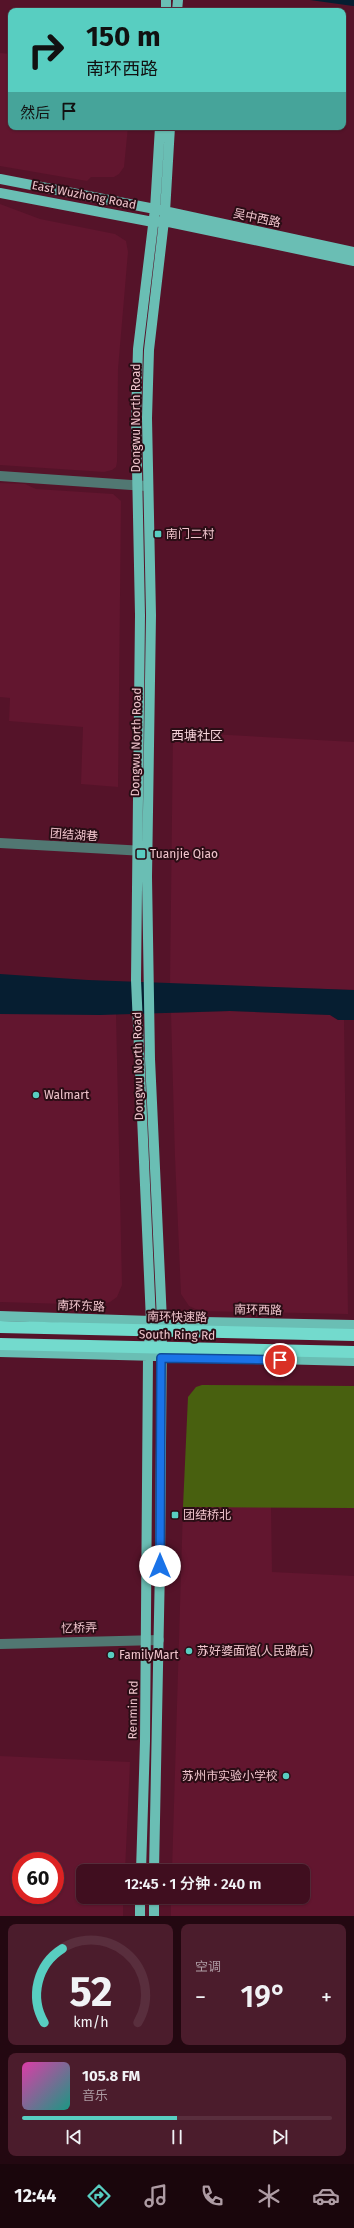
<!DOCTYPE html>
<html lang="zh">
<head>
<meta charset="utf-8">
<style>
	:root { --surface:#400e1f; --page:#4b1c2c; --text:#f1f3f6; --muted:#ae9ca4; --line:#592e3d; --accent:#58cec1 }
	body { margin:0; font-family:"Fira Sans","Noto Sans SC",sans-serif; background:var(--page); color:var(--text); height:100vh; display:flex; flex-direction:column; font-size:15px; white-space:nowrap }
	* { box-sizing:border-box; margin:0 }
	p { font-size:13px; color:var(--muted) }
	.icon { flex:none; width:22px; height:22px; fill:none; stroke:currentColor; stroke-width:2; stroke-linecap:round; stroke-linejoin:round }
	.map { position:relative; height:1916px; overflow:hidden }
	.side { display:flex; flex-direction:column; gap:8px; padding:8px; background:#230811; flex:1 }
	.side>* { flex:none }
	.top-card { position:absolute; left:8px; top:8px; width:338px; height:122px; border-radius:8px; box-shadow:0 1px 3px #0004,0 0 0 1px var(--line); background:#58cec1; color:#111; overflow:hidden }
	.speed { position:absolute; left:12px; top:1852px; display:flex; gap:8px; font-size:20px; font-weight:700; text-align:center }
	.speed>* { display:grid; place-content:center; width:52px; height:52px; border-radius:50%; background:var(--surface); box-shadow:0 1px 3px #0004,0 0 0 1px var(--line); line-height:1 }
	.speed .limit { border:6px solid #d22; background:#fff; color:#111 }
	.pin { position:absolute; display:grid; place-items:center; width:34px; height:34px; color:#fff; margin:-17px; border:2px solid #fff; border-radius:50%; box-shadow:0 1px 4px #0007 }
	.me { position:absolute; width:44px; margin:-22px; rotate:0deg; stroke-linejoin:round; filter:drop-shadow(0 0 3px #0008) }
	.turn { display:flex; align-items:center; gap:14px; height:84px; padding:0 12px; font-size:18px }
	.turn .icon { width:52px; height:52px; stroke-width:2.5 }
	.turn b { display:block; font-size:28px; line-height:34px }
	.then { display:flex; align-items:center; height:38px; padding:0 12px; background:#0003; gap:8px; font-size:15px }
	.big { font-size:30px; font-weight:600; line-height:1.1 }
	.side .card { flex:1; display:flex; flex-direction:column; justify-content:center; gap:6px; min-width:0; padding:0 14px; border-radius:8px; background:var(--page) }
	.side .dial { align-items:center; gap:0 }
	.dial svg { height:104px; overflow:visible; fill:none; stroke:var(--line); stroke-width:7; stroke-linecap:round; text-anchor:middle }
	.dial text { fill:var(--text); stroke:none }
	.song { display:flex; align-items:center; gap:12px }
	.cover { width:48px; height:48px; border-radius:6px; background:linear-gradient(135deg,hsl(320 70% 55%),hsl(170 70% 35%)) }
	.played { height:4px; border-radius:2px; background:linear-gradient(90deg,var(--accent) 50%,var(--line) 50%) }
	.keys { display:flex; justify-content:space-around; direction:ltr }
	.heat { display:flex; justify-content:space-between; align-items:center; font-size:22px; direction:ltr }
	.side .tiles { flex:1; display:grid; gap:8px; grid-template-columns:1fr 1fr }
	.card:last-child { grid-column:span 2 }
	.trip { position:absolute; left:76px; top:1864px; width:234px; height:40px; border-radius:8px; background:var(--surface); box-shadow:0 1px 3px #0004,0 0 0 1px var(--line); font-weight:600; line-height:40px; text-align:center }
	.dock { display:flex; height:64px; justify-content:space-around; align-items:center; background:#1a060c; color:var(--muted) }
	.dock .icon { width:28px; height:28px }
	.dock .active { color:var(--accent) }
	.dock b { font-size:18px; color:var(--text) }
	.map>svg:first-child { display:block }
	.built { fill:#62162f; fill-rule:evenodd }
	.green { fill:#48600f }
	.water { fill:#061e31 }
	.lines { fill:none; stroke-linecap:round; stroke-linejoin:round }
	.minor { stroke:#517772; stroke-width:10 }
	.major { stroke:#6abeb4; stroke-width:10 }
	.highway-bridge { stroke:#73dacd; stroke-width:12 }
	.route-casing { stroke:#114b97; stroke-width:10 }
	.route { stroke:#1a73e8; stroke-width:7 }
	.poi-dot { fill:#58cec1; stroke:#2a0d15; stroke-width:1.5 }
	.labels { text-anchor:middle; stroke-width:4; stroke-linejoin:round; paint-order:stroke }
	.street-label { font-size:12px; fill:#f0c5cd; stroke:#2a0d15 }
	.poi-label { font-size:12px; fill:#f0c5cd; stroke:#2a0d15; text-anchor:start }
	.neighbourhood-label { font-size:13px; fill:#f6d3da; stroke:#2a0d15 }
</style>
</head>
<body>
<div class="map">
<svg width="354" height="1916" viewBox="0 0 354 1916">
	<rect width="100%" height="100%" fill="#551329"/>
	<!-- built -->
	<path class="built" d="M 0,53 L 11,54 L 11,127 L 128,127 L 124,167 L 119,174 L 114,177 L 91,177 L 87,181 L 0,166 Z
		M 0,204 L 40,219 L 115,234 L 126,241 L 128,252 L 118,369 L 117,462 L 116,467 L 112,470 L 104,472 L 0,465 Z
		M 0,483 L 25,484 L 36,489 L 113,494 L 121,501 L 118,787 L 81,784 L 83,727 L 9,721 L 10,698 L 0,697 Z
		M 173,732 L 354,742 L 354,990 L 170,984 Z
		M 230,1011 L 330,1015 L 338,1020 L 344,1020 L 348,1314 L 200,1311 L 189,1306 L 181,1294 L 175,1157 L 171,1013 Z
		M 0,1014 L 116,1014 L 122,1285 L 117,1297 L 110,1302 L 100,1305 L 0,1302 Z
		M 183,1507 L 271,1507 L 272,1572 L 354,1576 L 354,1916 L 171,1916 L 171,1897 L 303,1897 L 303,1871 L 172,1871 Z
		M 0,1756 L 130,1762 L 125,1871 L 83,1871 L 83,1897 L 123,1897 L 123,1916 L 0,1916 ZM 21,1861 L 55,1861 L 55,1895 L 21,1895 Z"/>
	<!-- green -->
	<path class="green" d="M 202,1385 L 354,1386 L 354,1508 L 183,1507 L 188,1397 L 196,1387 Z"/>
	<!-- water -->
	<path class="water" d="M 310,0 L 354,0 L 354,6 L 353,6 Z
		M 0,974 L 88,980 L 354,990 L 354,1020 L 338,1020 L 330,1015 L 230,1011 L 100,1015 L 0,1014 Z"/>
	<g class="lines">
		<!-- minor -->
		<path class="minor" d="M 0,476 L 146,486
			M 0,843 L 145,851
			M 0,1644 L 159,1640"/>
		<!-- major -->
		<path class="major" d="M 166,11 L 166,0
			M 177,11 L 178,0
			M 0,179 L 155,209 L 354,252
			M 0,193 L 153,222 L 164,221 L 354,261
			M 0,1316 L 151,1321 L 354,1325
			M 0,1352 L 354,1361
			M 141,1871 L 145,1741 L 148,1357 L 151,1321 L 136,980 L 140,615 L 136,418 L 138,349 L 155,209 L 160,127
			M 154,1871 L 160,1566 L 162,1321 L 150,1059 L 147,877 L 151,615 L 147,418 L 149,350 L 165,212 L 170,127
			M 140,1916 L 140,1897
			M 154,1916 L 154,1897"/>
		<!-- highway-bridge -->
		<path class="highway-bridge" d="M 0,1327 L 354,1335
			M 0,1344 L 354,1352"/>
	</g>
	<g class="lines">
		<defs>
			<path id="route" d="M 160,1566 L 161,1358 L 280,1360"/>
		</defs>
		<!-- route casing -->
		<use href="#route" class="route-casing"/>
		<!-- route -->
		<use href="#route" class="route"/>
	</g>
	<!-- markers -->
	<g class="poi-dot">
		<rect x="154" y="530" width="8" height="8" rx="2"/>
		<rect x="136" y="849" width="10" height="10" rx="2"/>
		<circle cx="36" cy="1095" r="4"/>
		<rect x="171" y="1511" width="8" height="8" rx="2"/>
		<circle cx="189" cy="1651" r="4"/>
		<circle cx="111" cy="1655" r="4"/>
		<circle cx="286" cy="1776" r="4"/>
	</g>
	<g class="labels">
		<!-- street labels -->
		<g class="street-label">
			<text transform="translate(84 195) rotate(11)" y="4">East Wuzhong Road</text>
			<text transform="translate(257 218) rotate(12)" y="4">吴中西路</text>
			<text transform="translate(136 418) rotate(-90)" y="4">Dongwu North Road</text>
			<text transform="translate(136 742) rotate(-89)" y="4">Dongwu North Road</text>
			<text transform="translate(74 835) rotate(4)" y="4">团结湖巷</text>
			<text transform="translate(138 1066) rotate(-91)" y="4">Dongwu North Road</text>
			<text transform="translate(81 1306) rotate(2)" y="4">南环东路</text>
			<text transform="translate(258 1310) rotate(1)" y="4">南环西路</text>
			<text transform="translate(177 1317) rotate(1)" y="4">南环快速路</text>
			<text transform="translate(177 1335) rotate(1)" y="4">South Ring Rd</text>
			<text transform="translate(79 1628) rotate(-2)" y="4">忆桥弄</text>
			<text transform="translate(133 1710) rotate(-89)" y="4">Renmin Rd</text>
		</g>
		<!-- poi labels -->
		<g class="poi-label">
			<text x="166" y="538">南门二村</text>
			<text x="150" y="858">Tuanjie Qiao</text>
			<text x="44" y="1099">Walmart</text>
			<text x="183" y="1519">团结桥北</text>
			<text x="197" y="1655">苏好婆面馆(人民路店)</text>
			<text x="119" y="1659">FamilyMart</text>
			<text x="278" y="1780" text-anchor="end">苏州市实验小学校</text>
		</g>
		<!-- neighbourhood labels -->
		<g class="neighbourhood-label">
			<text x="197" y="740">西塘社区</text>
		</g>
	</g>
</svg>
<div class="speed"><div class="limit">60</div></div>
<div class="pin" style="left:280px;top:1360px;background:#d93025"><svg class="icon" aria-label="arrive" viewBox="0 0 24 24"><path d="M6 21V4h12l-3 4 3 4H6"/></svg></div>
<svg class="me" style="left:160px;top:1566px" viewBox="-20 -20 40 40"><circle r="19" fill="#fff"/><path d="M0-13L10 11 0 6-10 11z" fill="#1a73e8"/></svg>
<div class="trip">12:45 · 1 分钟 · 240 m</div>
<div class="top-card">
<div class="turn"><svg class="icon" aria-label="right" viewBox="0 0 24 24"><path d="M7 20v-9h11M14 6l5 5-5 5"/></svg><div><b>150 m</b>南环西路</div></div>
<div class="then">然后<svg class="icon" aria-label="arrive" viewBox="0 0 24 24"><path d="M6 21V4h12l-3 4 3 4H6"/></svg></div>
</div>
</div>
<section class="side">
<div class="tiles">
<div class="card dial"><svg viewBox="0 0 100 80">
<path d="M14 69A42 42 0 1 1 86 69"/>
<path d="M14 69A42 42 0 0 1 28 12" stroke="#58cec1"/>
<text x="50" y="56" font-size="32" font-weight="700">52</text>
<text x="50" y="72" font-size="11">km/h</text>
</svg></div>
<div class="card"><p>空调</p>
<div class="heat"><a>−</a><b class="big">19°</b><a>+</a></div>
</div>
<div class="card">
<div class="song"><i class="cover"></i><div><b>105.8 FM</b><p>音乐</p></div></div>
<div class="played"></div>
<div class="keys"><svg class="icon" aria-label="previous" viewBox="0 0 24 24"><path d="M18 5L8 12l10 7zM5 5v14"/></svg><svg class="icon" aria-label="pause" viewBox="0 0 24 24"><path d="M8 5v14M16 5v14"/></svg><svg class="icon" aria-label="next" viewBox="0 0 24 24"><path d="M6 5l10 7-10 7zM19 5v14"/></svg></div>
</div>
</div>
</section>
<nav class="dock">
<b>12:44</b>
<svg class="icon active" aria-label="directions" viewBox="0 0 24 24"><path d="M12 3l9 9-9 9-9-9zM9 14v-3h6M13 9l2 2-2 2"/></svg>
<svg class="icon" aria-label="music" viewBox="0 0 24 24"><path d="M9 18V5l10-2v13"/><circle cx="6" cy="18" r="3"/><circle cx="16" cy="16" r="3"/></svg>
<svg class="icon" aria-label="phone" viewBox="0 0 24 24"><path d="M5 4h4l2 5-3 2q2 4 5 5l2-3 5 2v4C11 20 4 13 5 4z"/></svg>
<svg class="icon" aria-label="climate" viewBox="0 0 24 24"><path d="M12 3v18M4 7l16 10M4 17L20 7"/></svg>
<svg class="icon" aria-label="car" viewBox="0 0 24 24"><path d="M5 17H2v-5l4-1 3-4h7l3 4 3 1v5h-3M9 17h6M6 11h13"/><circle cx="7" cy="17" r="2"/><circle cx="17" cy="17" r="2"/></svg>
</nav>
</body>
</html>
